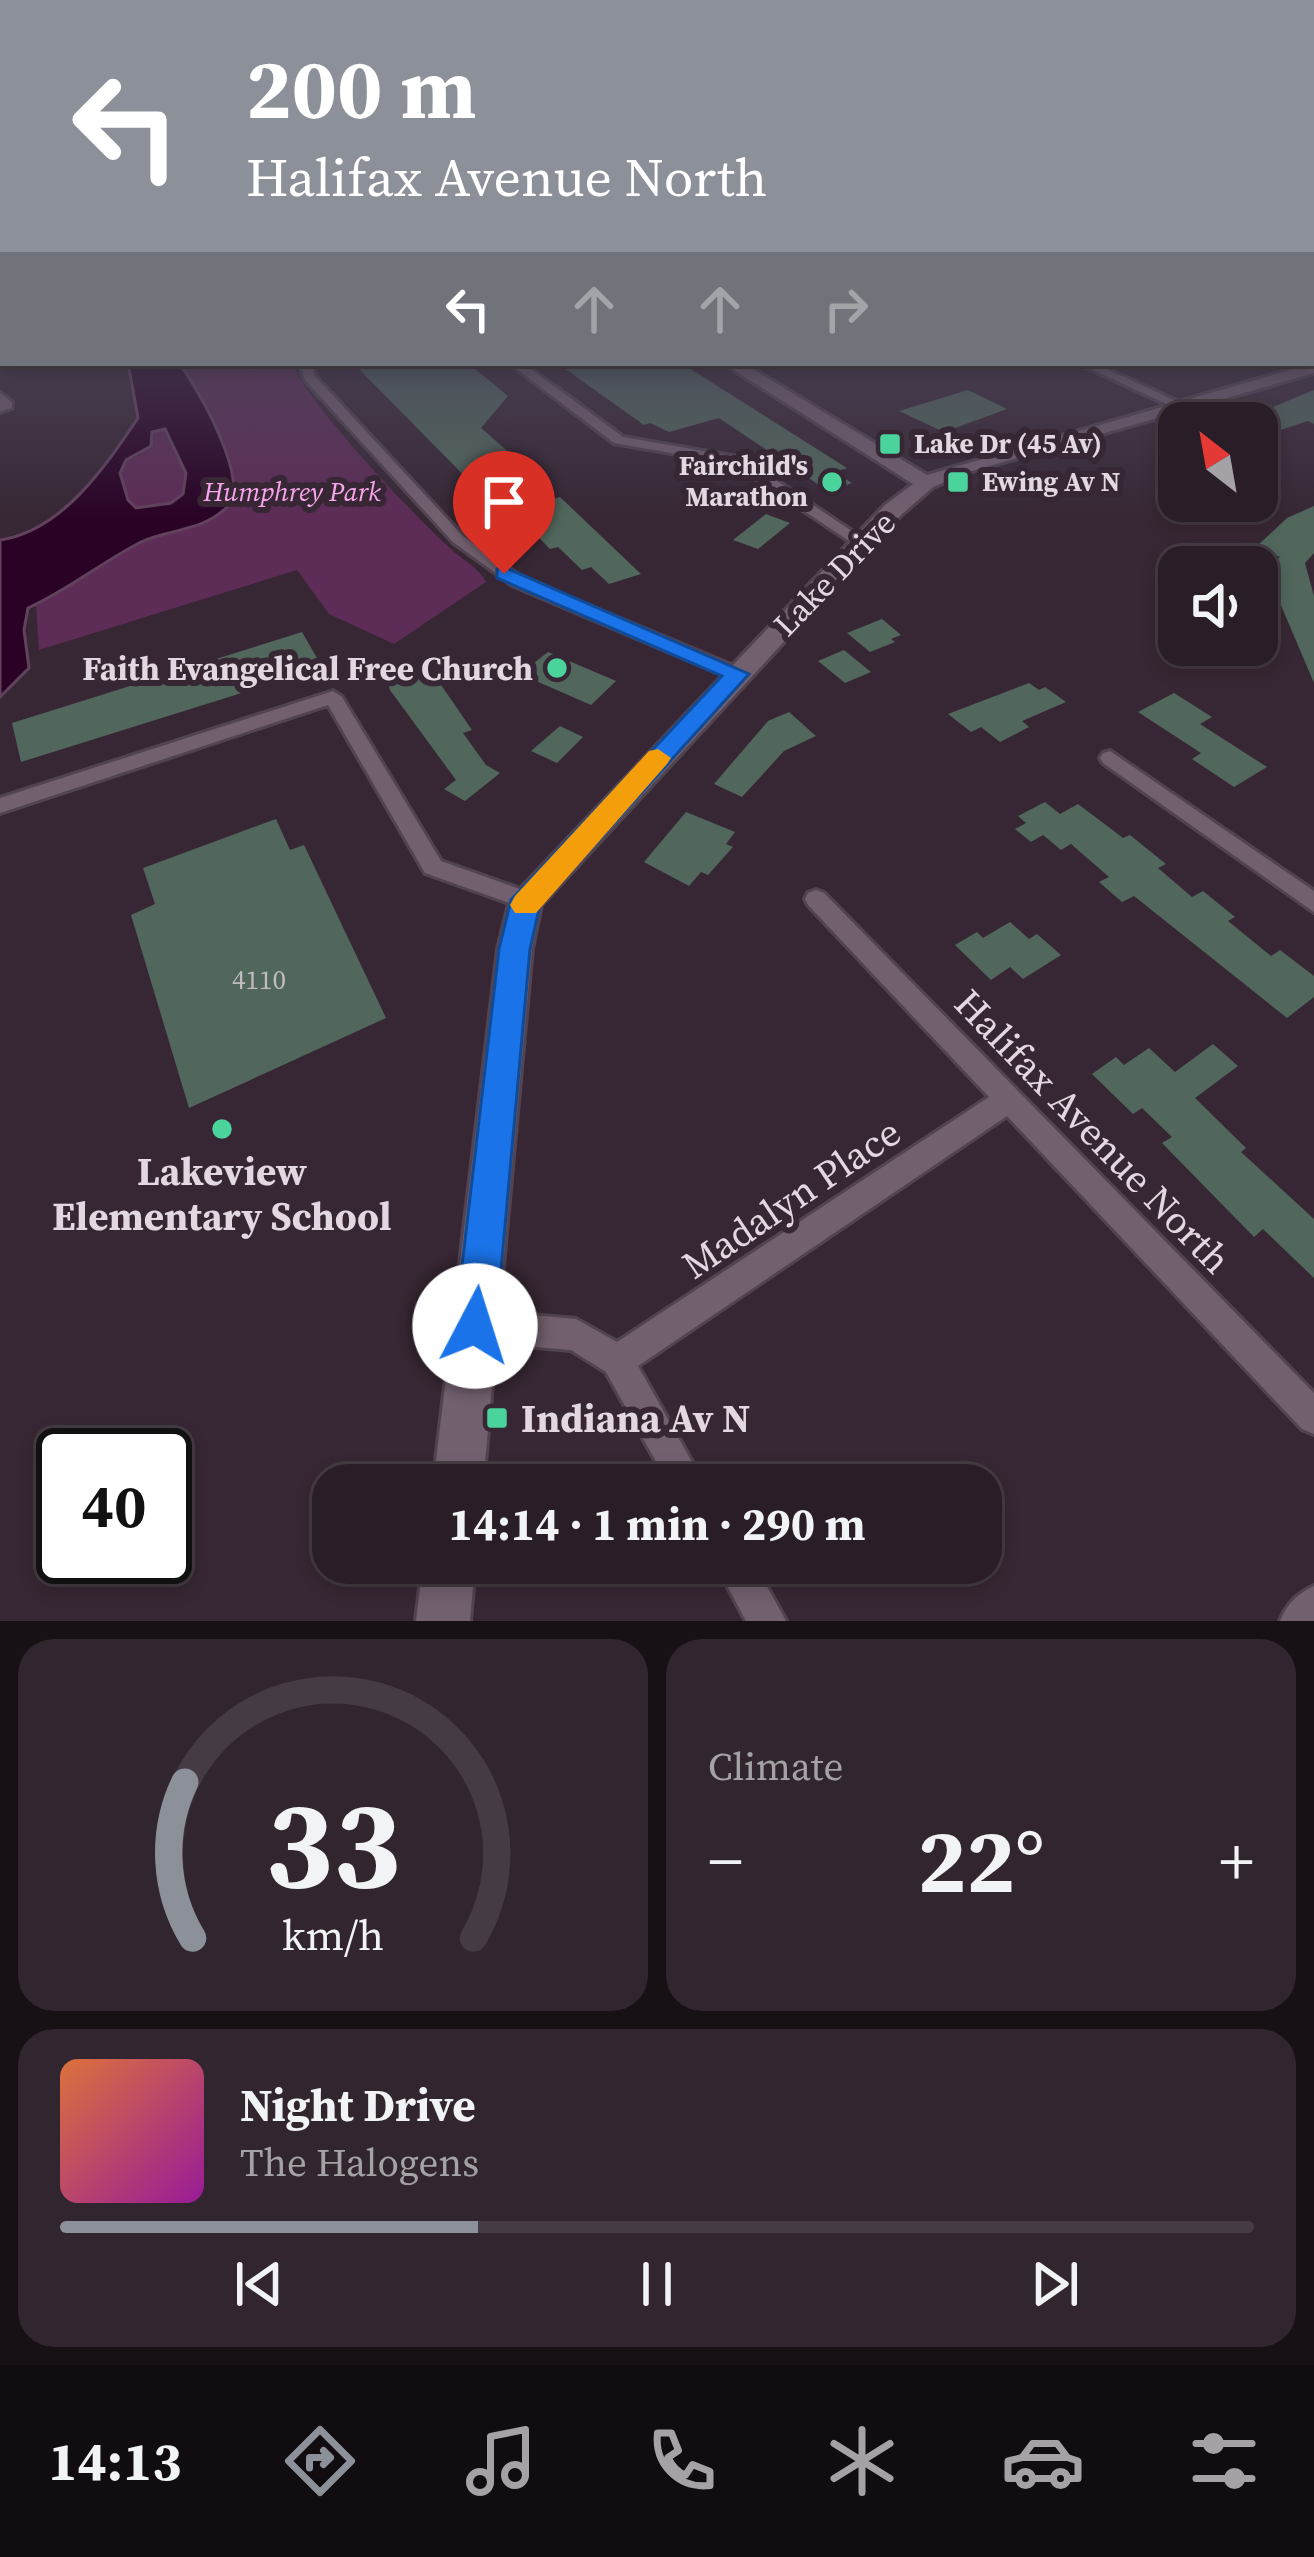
<!DOCTYPE html>
<html lang="en">
<head>
<meta charset="utf-8">
<style>
	:root { --surface:#291d27; --page:#31262f; --text:#f1f3f6; --muted:#a5a2a7; --line:#453b44; --accent:#8c9099 }
	body { margin:0; font-family:"Source Serif 4",serif; background:var(--page); color:var(--text); height:100vh; display:flex; flex-direction:column; font-size:45px; white-space:nowrap }
	* { box-sizing:border-box; margin:0 }
	p { font-size:39px; color:var(--muted) }
	.icon { flex:none; width:66px; height:66px; fill:none; stroke:currentColor; stroke-width:2; stroke-linecap:round; stroke-linejoin:round }
	.map { position:relative; height:1621px; overflow:hidden }
	.panel { display:flex; flex-direction:column; gap:18px; padding:18px; background:#171015; flex:1 }
	.panel>* { flex:none }
	.top-card { position:absolute; left:0px; top:0px; width:1314px; height:366px; box-shadow:0 6px 18px #0003,0 0 0 3px var(--line); background:#8c9099; color:#fff; overflow:hidden }
	.needle { width:78px; rotate:329deg }
	.buttons { position:absolute; left:1158px; top:402px; display:grid; gap:24px }
	.buttons a { display:grid; place-items:center; width:120px; height:120px; border-radius:24px; background:var(--surface); box-shadow:0 6px 18px #0003,0 0 0 3px var(--line); font-size:60px }
	.speed { position:absolute; left:36px; top:1428px; display:flex; gap:24px; font-size:60px; font-weight:700; text-align:center }
	.speed>* { display:grid; place-content:center; width:156px; height:156px; border-radius:50%; background:var(--surface); box-shadow:0 6px 18px #0003,0 0 0 3px var(--line); line-height:1 }
	.speed .limit { border:6px solid #111; border-radius:18px; background:#fff; color:#111 }
	.pin { position:absolute; display:grid; place-items:center; width:102px; height:102px; color:#fff; margin:-123px -51px; border-radius:50% 50% 50% 0; rotate:-45deg; box-shadow:0 0 12px #0007 }
	.pin .icon { rotate:45deg }
	.me { position:absolute; width:132px; margin:-66px; rotate:5deg; stroke-linejoin:round; filter:drop-shadow(0 0 9px #0008) }
	.turn { display:flex; align-items:center; gap:42px; height:252px; padding:0 48px; font-size:54px }
	.turn .icon { width:156px; height:156px; stroke-width:2.5 }
	.turn b { display:block; font-size:84px; line-height:102px }
	.lanes { display:flex; align-items:center; height:114px; padding:0 48px; background:#0003; justify-content:center; gap:60px; direction:ltr }
	.lanes .off { opacity:.35 }
	.big { font-size:90px; font-weight:700; line-height:1.1 }
	.panel .tile { flex:1; display:flex; flex-direction:column; justify-content:center; gap:18px; min-width:0; padding:0 42px; border-radius:36px; background:var(--page) }
	.panel .dial { align-items:center; gap:0 }
	.dial svg { height:312px; overflow:visible; fill:none; stroke:var(--line); stroke-width:7; stroke-linecap:round; text-anchor:middle }
	.dial text { fill:var(--text); stroke:none }
	.song { display:flex; align-items:center; gap:36px }
	.cover { width:144px; height:144px; border-radius:18px; background:linear-gradient(135deg,hsl(20 70% 55%),hsl(300 70% 35%)) }
	.played { height:12px; border-radius:6px; background:linear-gradient(90deg,var(--accent) 35%,var(--line) 35%) }
	.keys { display:flex; justify-content:space-around; direction:ltr }
	.heat { display:flex; justify-content:space-between; align-items:center; font-size:66px; direction:ltr }
	.panel .tiles { flex:1; display:grid; gap:18px; grid-template-columns:1fr 1fr }
	.tile:last-child { grid-column:span 2 }
	.trip { position:absolute; left:312px; top:1464px; width:690px; height:120px; border-radius:36px; background:var(--surface); box-shadow:0 6px 18px #0003,0 0 0 3px var(--line); font-weight:700; line-height:120px; text-align:center }
	.dock { display:flex; height:192px; justify-content:space-around; align-items:center; background:#100c10; color:var(--muted) }
	.dock .icon { width:84px; height:84px }
	.dock .active { color:var(--accent) }
	.dock b { font-size:54px; color:var(--text) }
	.map>svg:first-child { display:block }
	.green { fill:#5d2c57 }
	.water { fill:#290225; stroke:#61425d; stroke-width:3; fill-rule:evenodd }
	.building { fill:#51675c }
	.lines { fill:none; stroke-linecap:round; stroke-linejoin:round }
	.street-casing { stroke:#51434f; stroke-width:6 }
	.secondary-casing { stroke:#51434f; stroke-width:6 }
	.street { fill:#73606f; fill-rule:evenodd }
	.secondary { fill:#73606f; fill-rule:evenodd }
	.route { fill:#1a73e8; stroke:#114b97; stroke-width:3 }
	.slow { fill:#f59e0b }
	.poi-dot { fill:#4ad49c; stroke:#372734; stroke-width:4.5 }
	.labels { text-anchor:middle; stroke-width:12; stroke-linejoin:round; paint-order:stroke }
	.far-poi-label { font-size:27px; font-weight:bold; fill:#e3d8e1; stroke:#372734; text-anchor:start }
	.far-park-label { font-size:27px; font-style:italic; fill:#f8a5eb; stroke:#372734 }
	.number-label { font-size:27px; fill:#bebcc0 }
	.street-label { font-size:33px; fill:#e3d8e1; stroke:#372734 }
	.poi-label { font-size:33px; font-weight:bold; fill:#e3d8e1; stroke:#372734; text-anchor:end }
	.near-street-label { font-size:39px; fill:#e3d8e1; stroke:#372734 }
	.near-poi-label { font-size:39px; font-weight:bold; fill:#e3d8e1; stroke:#372734 }
</style>
</head>
<body>
<div class="map">
<svg width="1314" height="1621" viewBox="0 0 1314 1621">
	<rect width="100%" height="100%" fill="#372734"/>
	<!-- green -->
	<path class="green" d="M 179,363 L 294,363 C 294,390 424,526 452,550 C 464,561 478,567 486,582 L 394,644 L 329,614 L 297,570 L 39,650 L 36,605 L 155,534 L 227,454 Z
		M 165,429 L 186,473 L 183,494 L 172,503 L 136,509 L 128,500 L 120,474 L 126,460 L 140,455 L 151,433 Z"/>
	<!-- water -->
	<path class="water" d="M 128,363 L 179,363 C 197,387 252,482 227,507 C 202,532 168,529 141,542 C 102,562 68,590 28,608 L 24,630 L 29,668 L 0,697 L 0,540 C 62,531 105,467 138,418 ZM 165,429 L 186,473 L 183,494 L 171,503 L 136,508 L 128,500 L 120,473 L 126,460 L 151,446 L 152,432 Z"/>
	<!-- building -->
	<path class="building" d="M 353,363 L 468,363 L 508,396 L 481,428 L 526,467 L 492,477 L 523,508 L 560,497 L 641,574 L 609,584 L 591,567 L 582,570 L 558,547 L 550,549 L 513,512 L 503,515 Z
		M 557,363 L 681,363 L 847,468 L 834,472 L 852,483 L 828,491 L 719,418 L 669,432 L 650,423 L 644,425 Z
		M 968,390 L 1007,409 L 944,432 L 899,411 Z
		M 1314,390 L 1314,424 L 1308,421 L 1271,433 L 1242,420 Z
		M 1314,506 L 1314,553 L 1305,563 L 1314,596 L 1314,683 L 1277,596 L 1272,595 L 1265,569 L 1280,557 L 1255,548 L 1287,518 Z
		M 766,514 L 790,523 L 758,549 L 733,540 Z
		M 882,619 L 901,635 L 891,639 L 895,642 L 870,652 L 847,633 Z
		M 302,632 L 321,665 L 302,674 L 21,762 L 12,723 Z
		M 844,650 L 871,672 L 845,683 L 818,661 Z
		M 548,652 L 616,681 L 591,705 L 520,674 Z
		M 414,669 L 425,684 L 437,679 L 472,730 L 463,733 L 486,765 L 500,773 L 465,801 L 444,789 L 456,780 L 390,690 L 386,679 Z
		M 1029,683 L 1039,690 L 1045,687 L 1066,702 L 1022,721 L 1029,727 L 1000,742 L 981,727 L 971,732 L 948,714 Z
		M 1174,693 L 1212,717 L 1200,724 L 1267,767 L 1234,787 L 1192,759 L 1201,753 L 1138,712 Z
		M 789,712 L 816,736 L 784,751 L 742,797 L 714,784 L 768,721 Z
		M 560,726 L 583,737 L 557,763 L 531,751 Z
		M 1045,802 L 1060,814 L 1078,804 L 1123,838 L 1130,835 L 1166,864 L 1158,868 L 1192,897 L 1203,891 L 1235,917 L 1228,921 L 1271,956 L 1280,950 L 1314,976 L 1314,997 L 1287,1018 L 1134,896 L 1122,902 L 1099,882 L 1109,877 L 1071,844 L 1061,850 L 1043,835 L 1031,842 L 1015,829 L 1026,823 L 1018,816 Z
		M 686,812 L 735,832 L 726,844 L 733,847 L 708,875 L 701,872 L 689,886 L 644,862 Z
		M 276,819 L 290,850 L 304,845 L 386,1018 L 189,1108 L 131,915 L 155,904 L 143,868 Z
		M 1010,922 L 1029,939 L 1037,934 L 1061,955 L 1023,979 L 1010,967 L 991,980 L 955,945 L 977,932 L 983,938 Z
		M 1213,1044 L 1238,1066 L 1195,1098 L 1246,1148 L 1241,1152 L 1314,1219 L 1314,1278 L 1263,1229 L 1254,1237 L 1162,1143 L 1172,1137 L 1142,1108 L 1133,1114 L 1092,1074 L 1116,1057 L 1124,1065 L 1149,1048 L 1175,1072 Z"/>
	<g class="lines">
		<defs>
			<path id="street" d="M 1311,351 L 1314,352 L 1314,360 L 1311,359 Z
				M 299,363 L 311,363 L 315,376 L 463,536 L 524,579 L 743,670 L 746,674 L 743,678 L 731,678 L 512,585 L 453,542 L 305,380 Z
				M 509,363 L 523,363 L 623,437 L 743,458 L 871,544 L 868,547 L 858,547 L 734,464 L 614,443 Z
				M 1078,363 L 1094,363 L 1187,406 L 1177,409 Z
				M 0,393 L 12,402 L 12,408 L 0,412 Z
				M 333,691 L 342,697 L 441,861 L 534,894 L 537,900 L 534,906 L 526,909 L 425,873 L 328,705 L 0,813 L 0,798 Z
				M 1110,751 L 1314,891 L 1314,912 L 1103,763 L 1100,758 L 1103,753 Z
				M 816,890 L 824,893 L 1314,1393 L 1314,1434 L 1302,1429 L 1007,1116 L 638,1366 L 705,1485 L 669,1485 L 606,1372 L 571,1350 L 475,1342 L 464,1337 L 459,1326 L 464,1315 L 475,1310 L 576,1319 L 617,1342 L 989,1097 L 808,905 L 805,899 L 808,893 Z
				M 715,1563 L 754,1563 L 786,1621 L 746,1621 Z
				M 1314,1586 L 1314,1621 L 1280,1621 C 1287,1604 1297,1594 1314,1586 Z"/>
			<path id="secondary" d="M 723,363 L 743,363 L 927,475 L 1314,363 L 1314,373 L 972,471 L 933,487 L 901,515 L 541,905 L 532,949 L 483,1485 L 433,1485 L 498,949 L 510,900 L 885,505 L 913,484 Z
				M 423,1563 L 475,1563 L 470,1621 L 416,1621 Z"/>
		</defs>
		<!-- street casing -->
		<use href="#street" class="street-casing"/>
		<!-- secondary casing -->
		<use href="#secondary" class="secondary-casing"/>
		<!-- street -->
		<use href="#street" class="street"/>
		<!-- secondary -->
		<use href="#secondary" class="secondary"/>
	</g>
	<!-- sky -->
	<linearGradient id="sky" x2="0" y2="1"><stop stop-color="#1e151d"/><stop offset="0.56" stop-color="#4d475c"/><stop offset="1" stop-color="#4d475c" stop-opacity="0"/></linearGradient>
	<rect width="1314" height="520" fill="url(#sky)"/>
	<!-- route -->
	<path class="route" d="M 504,567 L 749,674 L 540,905 L 530,949 L 496,1326 L 490,1341 L 475,1347 L 461,1341 L 455,1326 L 499,949 L 511,900 L 722,676 L 497,578 L 497,569 Z"/>
	<!-- slow -->
	<path class="slow" d="M 658,749 L 671,758 L 667,764 L 536,913 L 515,913 L 510,905 L 515,896 L 649,751 Z"/>
	<!-- markers -->
	<g class="poi-dot">
		<rect x="878" y="432" width="24" height="24" rx="6"/>
		<circle cx="832" cy="482" r="12"/>
		<rect x="946" y="470" width="24" height="24" rx="6"/>
		<circle cx="557" cy="668" r="12"/>
		<circle cx="222" cy="1129" r="12"/>
		<rect x="485" y="1406" width="24" height="24" rx="6"/>
	</g>
	<g class="labels">
		<!-- far-poi labels -->
		<g class="far-poi-label">
			<text x="914" y="453">Lake Dr (45 Av)</text>
			<text x="808" y="475" text-anchor="end">Fairchild's<tspan x="808" dy="31">Marathon</tspan></text>
			<text x="982" y="491">Ewing Av N</text>
		</g>
		<!-- far-park labels -->
		<g class="far-park-label">
			<text x="292" y="501">Humphrey Park</text>
		</g>
		<!-- number labels -->
		<g class="number-label">
			<text x="259" y="989">4110</text>
		</g>
		<!-- street labels -->
		<g class="street-label">
			<text transform="translate(834 573) rotate(-46)" y="12">Lake Drive</text>
		</g>
		<!-- poi labels -->
		<g class="poi-label">
			<text x="533" y="680">Faith Evangelical Free Church</text>
		</g>
		<!-- near-street labels -->
		<g class="near-street-label">
			<text transform="translate(1093 1131) rotate(46)" y="14">Halifax Avenue North</text>
			<text transform="translate(791 1198) rotate(-34)" y="14">Madalyn Place</text>
		</g>
		<!-- near-poi labels -->
		<g class="near-poi-label">
			<text x="222" y="1185">Lakeview<tspan x="222" dy="45">Elementary School</tspan></text>
			<text x="521" y="1432" text-anchor="start">Indiana Av N</text>
		</g>
	</g>
</svg>
<div class="buttons">
<a><svg class="needle" viewBox="-14 -14 28 28"><path d="M0-13l5 13h-10z" fill="#e53935"/><path d="M0 13l5-13h-10z" fill="#a5a2a7"/></svg></a>
<a><svg class="icon" aria-label="sound" viewBox="0 0 24 24"><path d="M4 9h4l5-4v14l-5-4H4zM17 9q2 3 0 6"/></svg></a>
</div>
<div class="speed"><div class="limit">40</div></div>
<div class="pin" style="left:504px;top:574px;background:#d93025"><svg class="icon" aria-label="arrive" viewBox="0 0 24 24"><path d="M6 21V4h12l-3 4 3 4H6"/></svg></div>
<svg class="me" style="left:475px;top:1326px" viewBox="-20 -20 40 40"><circle r="19" fill="#fff"/><path d="M0-13L10 11 0 6-10 11z" fill="#1a73e8"/></svg>
<div class="trip">14:14 · 1 min · 290 m</div>
<div class="top-card">
<div class="turn"><svg class="icon" aria-label="left" viewBox="0 0 24 24"><path d="M17 20v-9H6M10 6l-5 5 5 5"/></svg><div><b>200 m</b>Halifax Avenue North</div></div>
<div class="lanes"><svg class="icon" aria-label="left" viewBox="0 0 24 24"><path d="M17 20v-9H6M10 6l-5 5 5 5"/></svg><svg class="icon off" aria-label="ahead" viewBox="0 0 24 24"><path d="M12 20V5M6 11l6-6 6 6"/></svg><svg class="icon off" aria-label="ahead" viewBox="0 0 24 24"><path d="M12 20V5M6 11l6-6 6 6"/></svg><svg class="icon off" aria-label="right" viewBox="0 0 24 24"><path d="M7 20v-9h11M14 6l5 5-5 5"/></svg></div>
</div>
</div>
<section class="panel">
<div class="tiles">
<div class="tile dial"><svg viewBox="0 0 100 80">
<path d="M14 69A42 42 0 1 1 86 69"/>
<path d="M14 69A42 42 0 0 1 12 29" stroke="#8c9099"/>
<text x="50" y="56" font-size="32" font-weight="700">33</text>
<text x="50" y="72" font-size="11">km/h</text>
</svg></div>
<div class="tile"><p>Climate</p>
<div class="heat"><a>−</a><b class="big">22°</b><a>+</a></div>
</div>
<div class="tile">
<div class="song"><i class="cover"></i><div><b>Night Drive</b><p>The Halogens</p></div></div>
<div class="played"></div>
<div class="keys"><svg class="icon" aria-label="previous" viewBox="0 0 24 24"><path d="M18 5L8 12l10 7zM5 5v14"/></svg><svg class="icon" aria-label="pause" viewBox="0 0 24 24"><path d="M8 5v14M16 5v14"/></svg><svg class="icon" aria-label="next" viewBox="0 0 24 24"><path d="M6 5l10 7-10 7zM19 5v14"/></svg></div>
</div>
</div>
</section>
<nav class="dock">
<b>14:13</b>
<svg class="icon active" aria-label="directions" viewBox="0 0 24 24"><path d="M12 3l9 9-9 9-9-9zM9 14v-3h6M13 9l2 2-2 2"/></svg>
<svg class="icon" aria-label="music" viewBox="0 0 24 24"><path d="M9 18V5l10-2v13"/><circle cx="6" cy="18" r="3"/><circle cx="16" cy="16" r="3"/></svg>
<svg class="icon" aria-label="phone" viewBox="0 0 24 24"><path d="M5 4h4l2 5-3 2q2 4 5 5l2-3 5 2v4C11 20 4 13 5 4z"/></svg>
<svg class="icon" aria-label="climate" viewBox="0 0 24 24"><path d="M12 3v18M4 7l16 10M4 17L20 7"/></svg>
<svg class="icon" aria-label="car" viewBox="0 0 24 24"><path d="M5 17H2v-5l4-1 3-4h7l3 4 3 1v5h-3M9 17h6M6 11h13"/><circle cx="7" cy="17" r="2"/><circle cx="17" cy="17" r="2"/></svg>
<svg class="icon" aria-label="filters" viewBox="0 0 24 24"><path d="M4 7h16M4 17h16"/><circle cx="9" cy="7" r="2"/><circle cx="15" cy="17" r="2"/></svg>
</nav>
</body>
</html>
